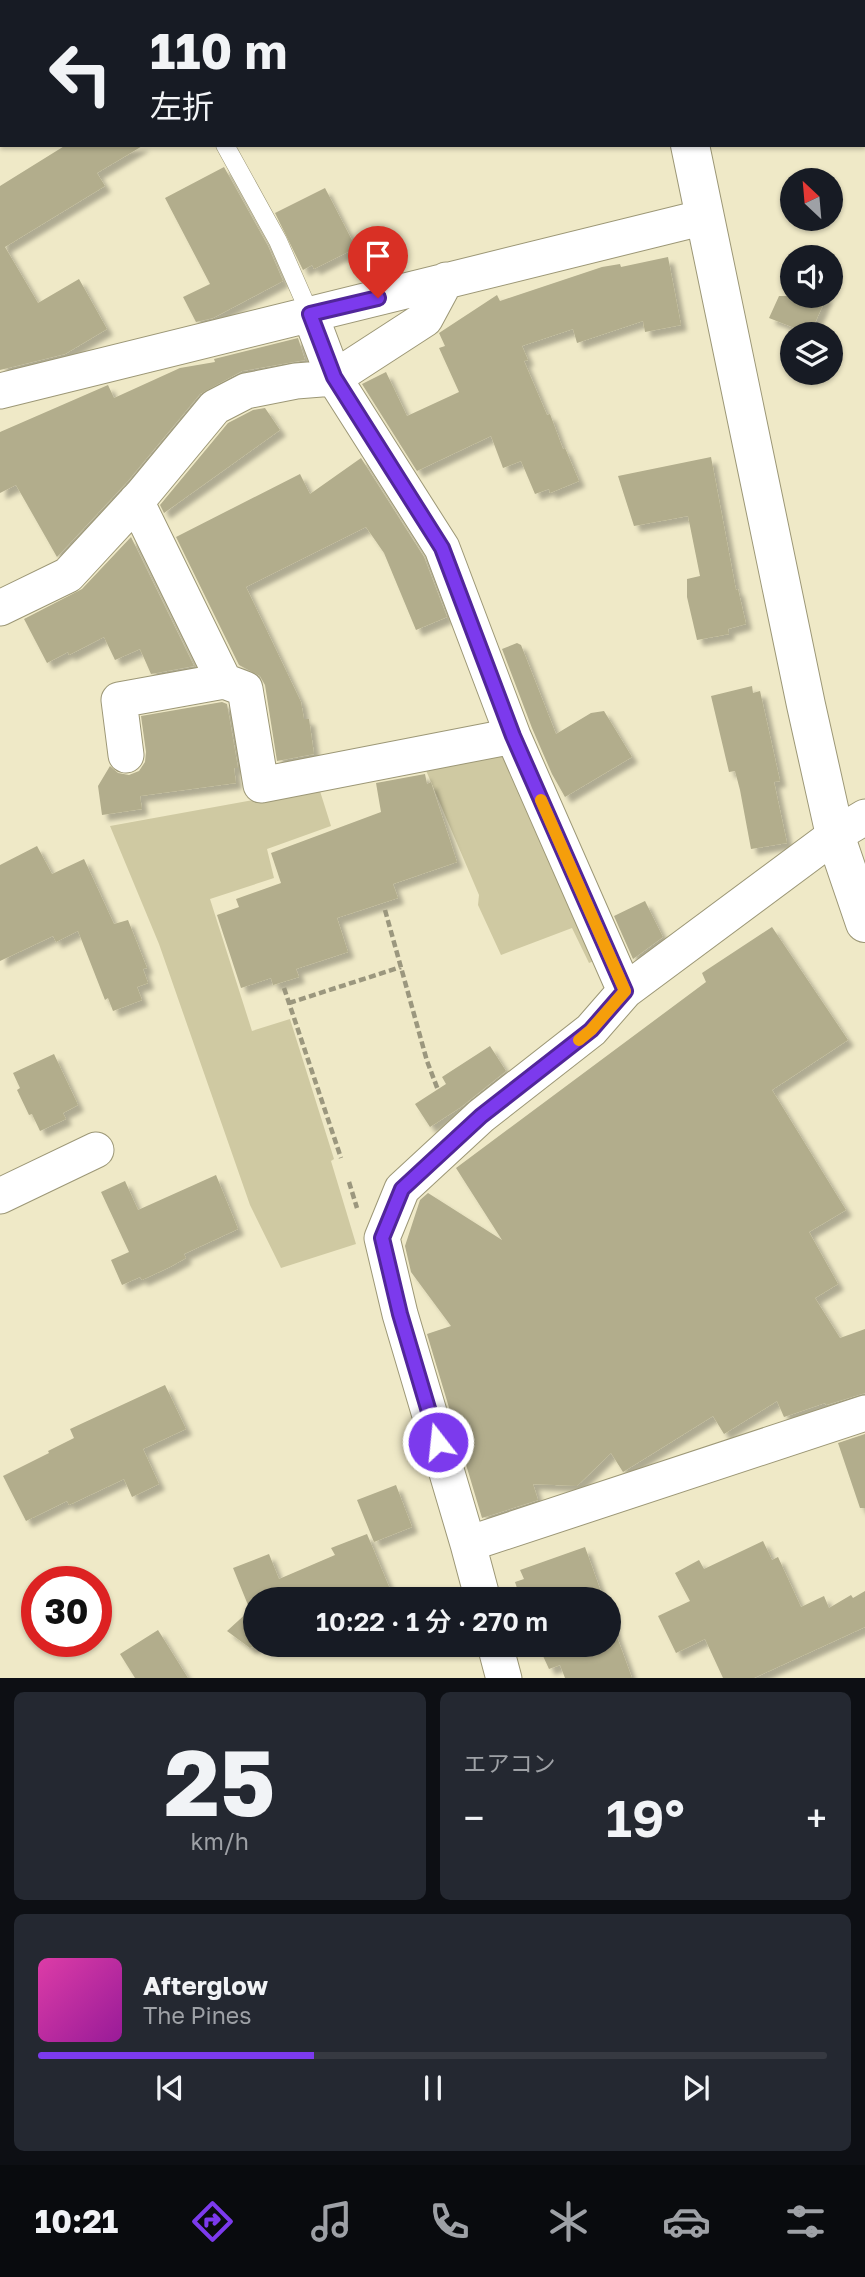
<!DOCTYPE html>
<html lang="ja">
<head>
<meta charset="utf-8">
<style>
	:root { --surface:#171b24; --page:#242831; --text:#f1f3f6; --muted:#9ea1a6; --line:#363941; --accent:#7c3aed }
	body { margin:0; font-family:"Golos Text","Noto Sans JP",sans-serif; background:var(--page); color:var(--text); height:100vh; display:flex; flex-direction:column; font-size:26px; white-space:nowrap }
	* { box-sizing:border-box; margin:0 }
	p { font-size:23px; color:var(--muted) }
	.icon { flex:none; width:38px; height:38px; fill:none; stroke:currentColor; stroke-width:2; stroke-linecap:round; stroke-linejoin:round }
	.map { position:relative; height:1678px; overflow:hidden }
	.details { display:flex; flex-direction:column; gap:14px; padding:14px; background:#0d0f14; flex:1 }
	.details>* { flex:none }
	.top-card { position:absolute; left:0px; top:0px; width:866px; height:147px; box-shadow:0 2px 5px #0004; background:#171b24; color:var(--text); overflow:hidden }
	.needle { width:46px; rotate:334deg }
	.tools { position:absolute; left:780px; top:168px; display:grid; gap:14px }
	.tools a { display:grid; place-items:center; width:63px; height:63px; border-radius:50%; background:var(--surface); box-shadow:0 2px 5px #0004; font-size:35px }
	.speed { position:absolute; left:21px; top:1566px; display:flex; gap:14px; font-size:35px; font-weight:700; text-align:center }
	.speed>* { display:grid; place-content:center; width:91px; height:91px; border-radius:50%; background:var(--surface); box-shadow:0 2px 5px #0004; line-height:1 }
	.speed .limit { border:10px solid #d22; background:#fff; color:#111 }
	.pin { position:absolute; display:grid; place-items:center; width:60px; height:60px; color:#fff; margin:-72px -30px; border-radius:50% 50% 50% 0; rotate:-45deg; box-shadow:0 0 7px #0007 }
	.pin .icon { rotate:45deg }
	.me { position:absolute; width:77px; margin:-38px; rotate:344deg; stroke-linejoin:round; filter:drop-shadow(0 0 5px #0008) }
	.turn { display:flex; align-items:center; gap:24px; height:147px; padding:0 35px; font-size:32px }
	.turn .icon { width:91px; height:91px; stroke-width:2.5 }
	.turn b { display:block; font-size:49px; line-height:60px }
	.big { font-size:52px; font-weight:600; line-height:1.1 }
	.details .tile { flex:1; display:flex; flex-direction:column; justify-content:center; gap:10px; min-width:0; padding:0 24px; border-radius:10px; background:var(--page) }
	.details .dial { align-items:center; gap:0 }
	.dial b { font-size:91px; line-height:1 }
	.song { display:flex; align-items:center; gap:21px }
	.cover { width:84px; height:84px; border-radius:10px; background:linear-gradient(135deg,hsl(320 70% 55%),hsl(300 70% 35%)) }
	.played { height:7px; border-radius:4px; background:linear-gradient(90deg,var(--accent) 35%,var(--line) 35%) }
	.keys { display:flex; justify-content:space-around; direction:ltr }
	.heat { display:flex; justify-content:space-between; align-items:center; font-size:38px; direction:ltr }
	.details .tiles { flex:1; display:grid; gap:14px; grid-template-columns:1fr 1fr }
	.tile:last-child { grid-column:span 2 }
	.trip { position:absolute; left:243px; top:1587px; width:378px; height:70px; border-radius:35px; background:var(--surface); box-shadow:0 2px 5px #0004; font-weight:600; line-height:70px; text-align:center }
	.menu { display:flex; height:112px; justify-content:space-around; align-items:center; background:#090b0e; color:var(--muted) }
	.menu .icon { width:49px; height:49px }
	.menu .active { color:var(--accent) }
	.menu b { font-size:32px; color:var(--text) }
	.map>svg:first-child { display:block }
	.green { fill:#cfc9a2 }
	.building { fill:#b2ad8c; filter:url(#shadow) }
	.lines { fill:none; stroke-linecap:round; stroke-linejoin:round }
	.service-casing { stroke:#9c9776; stroke-width:19 }
	.minor-casing { stroke:#9c9776; stroke-width:37 }
	.tertiary-casing { stroke:#9c9776; stroke-width:40 }
	.path { stroke:#9b977e; stroke-width:4.5; stroke-dasharray:7 3.5; stroke-linecap:butt }
	.service { stroke:#fff; stroke-width:18 }
	.minor { stroke:#fff; stroke-width:35 }
	.tertiary { stroke:#fff; stroke-width:38 }
	.route-casing { stroke:#51269a; stroke-width:18 }
	.route { stroke:#7c3aed; stroke-width:12 }
	.slow { stroke:#f59e0b; stroke-width:12 }
</style>
</head>
<body>
<div class="map">
<svg width="865" height="1679" viewBox="0 0 865 1679">
	<defs>
		<filter id="shadow"><feDropShadow dx="6" dy="6" stdDeviation="2" flood-color="#0004"/></filter>
	</defs>
	<rect width="100%" height="100%" fill="#efe9c7"/>
	<!-- green -->
	<path class="green" d="M 503,752 L 599,959 L 589,963 L 572,928 L 501,955 L 478,905 L 479,895 L 425,768 Z
		M 319,788 L 331,826 L 267,849 L 274,878 L 210,899 L 252,1031 L 290,1019 L 334,1159 L 331,1161 L 356,1244 L 281,1268 L 250,1205 L 159,944 L 110,826 Z"/>
	<!-- building -->
	<path class="building" d="M 66,145 L 144,145 L 97,173 L 105,186 L 5,247 L 38,303 L 79,279 L 107,329 L 65,354 L 0,370 L 0,186 Z
		M 224,167 L 268,246 L 283,281 L 213,318 L 196,322 L 183,297 L 210,284 L 165,198 Z
		M 325,188 L 356,248 L 314,269 L 312,265 L 303,270 L 275,213 Z
		M 668,257 L 681,325 L 645,332 L 643,321 L 577,343 L 573,329 L 522,346 L 528,360 L 524,361 L 547,415 L 550,414 L 563,449 L 565,448 L 579,481 L 550,493 L 549,489 L 535,494 L 521,461 L 503,468 L 491,436 L 417,471 L 362,384 L 386,372 L 407,416 L 459,392 L 439,348 L 445,346 L 439,333 L 497,295 L 500,301 L 602,267 L 620,264 L 621,267 Z
		M 779,296 L 827,296 L 810,334 L 769,318 Z
		M 298,338 L 305,360 L 242,371 L 200,394 L 127,482 L 57,557 L 16,485 L 0,493 L 0,432 L 108,385 L 114,398 L 180,368 L 215,362 L 214,359 Z
		M 265,408 L 280,430 L 164,513 L 160,505 L 228,423 L 253,410 Z
		M 711,457 L 736,590 L 738,589 L 746,624 L 728,629 L 729,634 L 697,640 L 687,597 L 687,579 L 700,576 L 688,516 L 634,526 L 618,476 Z
		M 361,458 L 424,557 L 447,617 L 416,630 L 384,553 L 366,527 L 246,587 L 301,702 L 304,719 L 309,719 L 314,754 L 277,761 L 265,685 L 260,676 L 239,665 L 176,537 L 300,474 L 310,494 Z
		M 131,537 L 194,666 L 151,674 L 140,649 L 115,660 L 104,637 L 69,655 L 68,652 L 47,663 L 24,619 L 82,589 Z
		M 517,643 L 521,645 L 556,734 L 591,713 L 604,711 L 632,757 L 565,797 L 552,774 L 532,728 L 502,649 Z
		M 752,686 L 753,693 L 760,691 L 780,781 L 774,782 L 787,843 L 751,849 L 740,790 L 735,771 L 729,772 L 711,696 Z
		M 222,702 L 227,704 L 238,768 L 234,768 L 236,783 L 140,796 L 142,809 L 102,815 L 98,786 L 110,766 L 118,773 L 129,775 L 139,771 L 145,762 L 146,752 L 141,716 Z
		M 425,774 L 427,784 L 431,782 L 457,862 L 393,884 L 398,898 L 337,918 L 348,952 L 296,969 L 299,977 L 273,985 L 271,978 L 241,988 L 217,915 L 239,907 L 236,899 L 281,883 L 271,853 L 381,812 L 376,783 Z
		M 37,846 L 52,874 L 84,859 L 114,924 L 128,920 L 147,968 L 143,969 L 148,983 L 137,987 L 142,1000 L 113,1011 L 108,998 L 105,1000 L 78,931 L 56,942 L 53,936 L 0,961 L 0,865 Z
		M 645,901 L 663,937 L 633,959 L 614,916 Z
		M 772,927 L 848,1040 L 772,1090 L 846,1210 L 809,1232 L 838,1284 L 815,1298 L 840,1338 L 865,1329 L 865,1393 L 826,1405 L 825,1403 L 784,1417 L 777,1401 L 724,1434 L 713,1416 L 623,1472 L 611,1453 L 577,1486 L 533,1484 L 538,1500 L 482,1518 L 427,1334 L 451,1326 L 411,1272 L 405,1246 L 420,1200 L 428,1193 L 502,1240 L 456,1168 L 706,982 L 702,973 Z
		M 490,1046 L 506,1071 L 461,1107 L 430,1127 L 415,1104 L 446,1084 L 442,1077 Z
		M 54,1054 L 78,1105 L 63,1113 L 66,1119 L 40,1131 L 32,1114 L 29,1115 L 17,1090 L 20,1088 L 13,1073 Z
		M 216,1175 L 238,1229 L 184,1254 L 186,1258 L 170,1267 L 142,1280 L 140,1277 L 122,1285 L 111,1260 L 129,1252 L 101,1192 L 125,1181 L 138,1210 Z
		M 165,1385 L 186,1429 L 143,1449 L 159,1484 L 132,1497 L 124,1479 L 69,1505 L 67,1501 L 26,1521 L 3,1476 L 49,1453 L 48,1451 L 74,1438 L 70,1429 Z
		M 865,1434 L 865,1508 L 860,1508 L 838,1443 Z
		M 396,1485 L 412,1527 L 374,1542 L 357,1500 Z
		M 367,1534 L 390,1589 L 366,1600 L 256,1600 L 257,1645 L 250,1648 L 227,1631 L 250,1610 L 233,1568 L 269,1554 L 279,1579 L 335,1555 L 331,1548 Z
		M 763,1541 L 772,1560 L 778,1557 L 801,1607 L 824,1596 L 829,1608 L 851,1595 L 853,1598 L 865,1591 L 865,1627 L 754,1678 L 723,1678 L 705,1639 L 676,1653 L 658,1616 L 690,1601 L 675,1573 L 699,1560 L 704,1569 Z
		M 585,1547 L 604,1600 L 521,1600 L 515,1582 L 524,1579 L 520,1570 Z
		M 609,1615 L 632,1678 L 565,1678 L 560,1665 L 549,1669 L 538,1645 L 609,1645 Z
		M 158,1630 L 188,1678 L 135,1678 L 120,1654 Z"/>
	<g class="lines">
		<defs>
			<path id="service" d="M 225,145 L 278,241 L 310,314"/>
			<path id="minor" d="M 803,2 L 805,0
				M 0,20 L 2,22
				M 0,90 L 2,89
				M 864,105 L 865,106
				M 310,314 L 334,378 L 442,548 L 513,736
				M 0,391 L 705,217
				M 136,501 L 224,681 L 245,689 L 261,785 L 513,736 L 625,991
				M 0,608 L 68,575 L 142,495 L 215,407 L 246,391 L 296,381 L 334,378 L 425,319 L 446,280
				M 126,755 L 119,700 L 224,681
				M 0,1196 L 96,1150
				M 468,1544 L 400,1314 L 382,1238 L 402,1189 L 481,1116 L 591,1030 L 625,991 L 835,835 L 865,817
				M 483,1600 L 468,1544 L 865,1413
				M 495,1645 L 504,1679"/>
			<path id="tertiary" d="M 661,0 L 661,2
				M 690,145 L 806,705 L 835,835 L 865,923"/>
		</defs>
		<!-- service casing -->
		<use href="#service" class="service-casing"/>
		<!-- minor casing -->
		<use href="#minor" class="minor-casing"/>
		<!-- tertiary casing -->
		<use href="#tertiary" class="tertiary-casing"/>
		<!-- path -->
		<path class="path" d="M 385,910 L 427,1061 L 438,1090
			M 284,988 L 341,1158
			M 289,1003 L 401,967
			M 349,1182 L 357,1208"/>
		<!-- service -->
		<use href="#service" class="service"/>
		<!-- minor -->
		<use href="#minor" class="minor"/>
		<!-- tertiary -->
		<use href="#tertiary" class="tertiary"/>
	</g>
	<g class="lines">
		<defs>
			<path id="route" d="M 378,298 L 310,314 L 334,377 L 442,548 L 513,736 L 625,991 L 591,1030 L 481,1116 L 402,1189 L 382,1238 L 400,1314 L 438,1442"/>
		</defs>
		<!-- route casing -->
		<use href="#route" class="route-casing"/>
		<!-- route -->
		<use href="#route" class="route"/>
		<!-- slow -->
		<path class="slow" d="M 541,800 L 625,991 L 591,1030 L 579,1040"/>
	</g>
</svg>
<div class="tools">
<a><svg class="needle" viewBox="-14 -14 28 28"><path d="M0-13l5 13h-10z" fill="#e53935"/><path d="M0 13l5-13h-10z" fill="#9ea1a6"/></svg></a>
<a><svg class="icon" aria-label="sound" viewBox="0 0 24 24"><path d="M4 9h4l5-4v14l-5-4H4zM17 9q2 3 0 6"/></svg></a>
<a><svg class="icon" aria-label="layers" viewBox="0 0 24 24"><path d="M12 4l9 5-9 5-9-5zM3 14l9 5 9-5"/></svg></a>
</div>
<div class="speed"><div class="limit">30</div></div>
<div class="pin" style="left:378px;top:298px;background:#d93025"><svg class="icon" aria-label="arrive" viewBox="0 0 24 24"><path d="M6 21V4h12l-3 4 3 4H6"/></svg></div>
<svg class="me" style="left:438px;top:1442px" viewBox="-20 -20 40 40"><circle r="17" fill="#7c3aed" stroke="#fff" stroke-width="3"/><path d="M0-11L8 9 0 5-8 9z" fill="#fff"/></svg>
<div class="trip">10:22 · 1 分 · 270 m</div>
<div class="top-card">
<div class="turn"><svg class="icon" aria-label="left" viewBox="0 0 24 24"><path d="M17 20v-9H6M10 6l-5 5 5 5"/></svg><div><b>110 m</b>左折</div></div>
</div>
</div>
<section class="details">
<div class="tiles">
<div class="tile dial"><b>25</b><p>km/h</p></div>
<div class="tile"><p>エアコン</p>
<div class="heat"><a>−</a><b class="big">19°</b><a>+</a></div>
</div>
<div class="tile">
<div class="song"><i class="cover"></i><div><b>Afterglow</b><p>The Pines</p></div></div>
<div class="played"></div>
<div class="keys"><svg class="icon" aria-label="previous" viewBox="0 0 24 24"><path d="M18 5L8 12l10 7zM5 5v14"/></svg><svg class="icon" aria-label="pause" viewBox="0 0 24 24"><path d="M8 5v14M16 5v14"/></svg><svg class="icon" aria-label="next" viewBox="0 0 24 24"><path d="M6 5l10 7-10 7zM19 5v14"/></svg></div>
</div>
</div>
</section>
<nav class="menu">
<b>10:21</b>
<svg class="icon active" aria-label="directions" viewBox="0 0 24 24"><path d="M12 3l9 9-9 9-9-9zM9 14v-3h6M13 9l2 2-2 2"/></svg>
<svg class="icon" aria-label="music" viewBox="0 0 24 24"><path d="M9 18V5l10-2v13"/><circle cx="6" cy="18" r="3"/><circle cx="16" cy="16" r="3"/></svg>
<svg class="icon" aria-label="phone" viewBox="0 0 24 24"><path d="M5 4h4l2 5-3 2q2 4 5 5l2-3 5 2v4C11 20 4 13 5 4z"/></svg>
<svg class="icon" aria-label="climate" viewBox="0 0 24 24"><path d="M12 3v18M4 7l16 10M4 17L20 7"/></svg>
<svg class="icon" aria-label="car" viewBox="0 0 24 24"><path d="M5 17H2v-5l4-1 3-4h7l3 4 3 1v5h-3M9 17h6M6 11h13"/><circle cx="7" cy="17" r="2"/><circle cx="17" cy="17" r="2"/></svg>
<svg class="icon" aria-label="filters" viewBox="0 0 24 24"><path d="M4 7h16M4 17h16"/><circle cx="9" cy="7" r="2"/><circle cx="15" cy="17" r="2"/></svg>
</nav>
</body>
</html>
